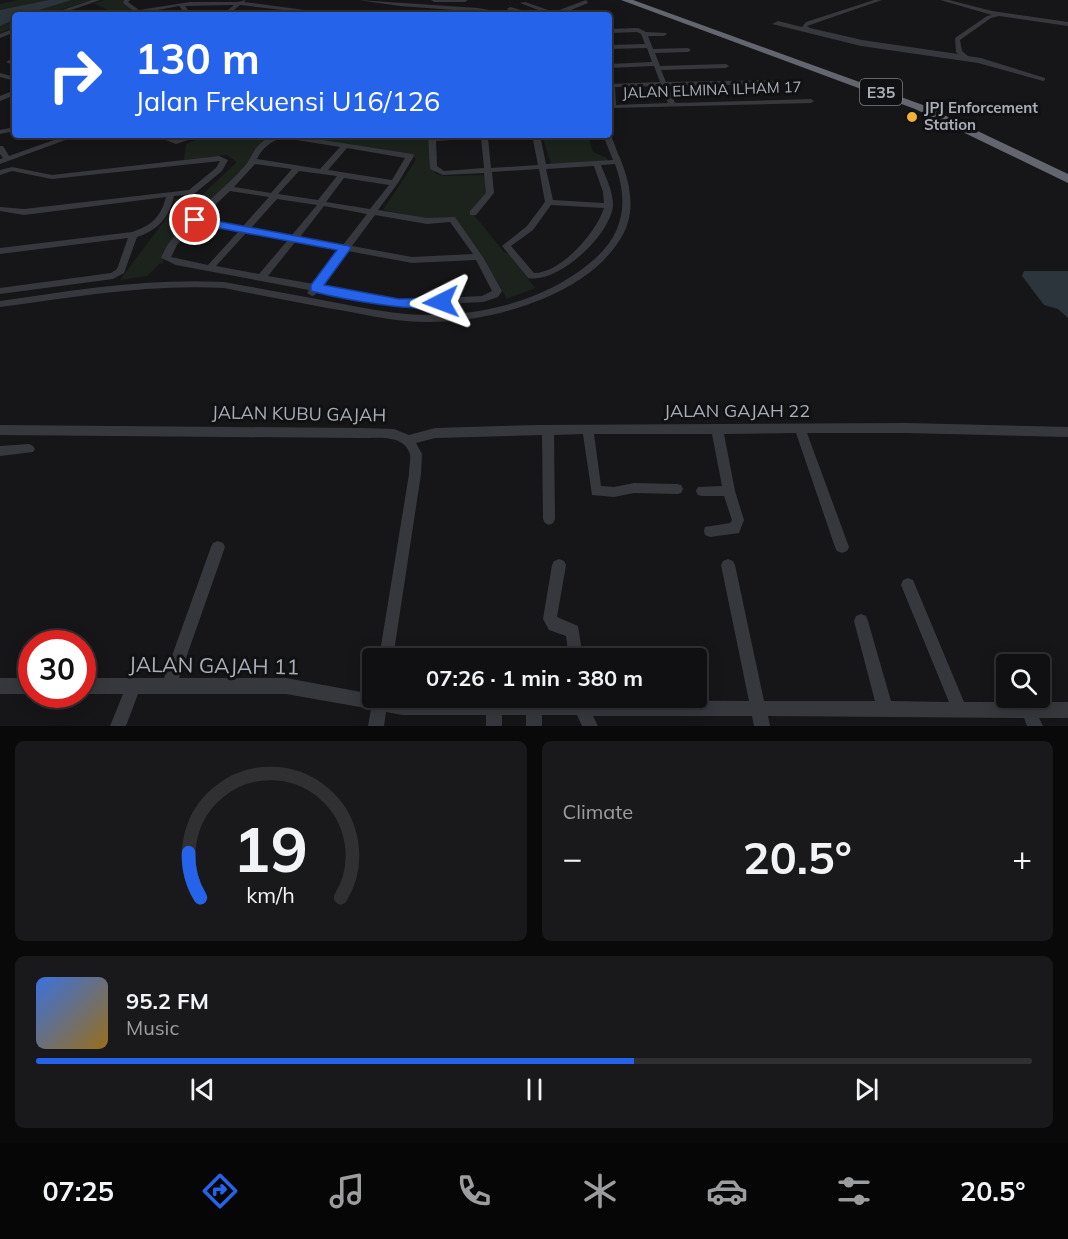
<!DOCTYPE html>
<html lang="en">
<head>
<meta charset="utf-8">
<style>
	:root { --surface:#101012; --page:#19191b; --text:#f1f3f6; --muted:#9c9d9f; --line:#303032; --accent:#2563eb }
	body { margin:0; font-family:Mulish,sans-serif; background:var(--page); color:var(--text); height:100vh; display:flex; flex-direction:column; font-size:22px; white-space:nowrap }
	* { box-sizing:border-box; margin:0 }
	p { font-size:20px; color:var(--muted) }
	.icon { flex:none; width:33px; height:33px; fill:none; stroke:currentColor; stroke-width:2; stroke-linecap:round; stroke-linejoin:round }
	.map { position:relative; height:726px; overflow:hidden }
	.side { display:flex; flex-direction:column; gap:15px; padding:15px; background:#09090a; flex:1 }
	.side>* { flex:none }
	.top-card { position:absolute; left:12px; top:12px; width:600px; height:126px; border-radius:6px; box-shadow:0 3px 15px #0003,0 0 0 2px var(--line); background:#2563eb; color:#fff; overflow:hidden }
	.controls { position:absolute; left:996px; top:654px; display:grid; gap:12px }
	.controls a { display:grid; place-items:center; width:54px; height:54px; border-radius:6px; background:var(--surface); box-shadow:0 3px 15px #0003,0 0 0 2px var(--line); font-size:30px }
	.speed { position:absolute; left:18px; top:630px; display:flex; gap:12px; font-size:30px; font-weight:700; text-align:center }
	.speed>* { display:grid; place-content:center; width:78px; height:78px; border-radius:50%; background:var(--surface); box-shadow:0 3px 15px #0003,0 0 0 2px var(--line); line-height:1 }
	.speed .limit { border:9px solid #d22; background:#fff; color:#111 }
	.pin { position:absolute; display:grid; place-items:center; width:51px; height:51px; color:#fff; margin:-26px; border:3px solid #fff; border-radius:50%; box-shadow:0 2px 6px #0007 }
	.me { position:absolute; width:66px; margin:-33px; rotate:267deg; stroke-linejoin:round; filter:drop-shadow(0 0 4px #0008) }
	.turn { display:flex; align-items:center; gap:21px; height:126px; padding:0 24px; font-size:27px }
	.turn .icon { width:78px; height:78px; stroke-width:2.5 }
	.turn b { display:block; font-size:42px; line-height:51px }
	.big { font-size:45px; font-weight:700; line-height:1.1 }
	.side .card { flex:1; display:flex; flex-direction:column; justify-content:center; gap:9px; min-width:0; padding:0 21px; border-radius:9px; background:var(--page) }
	.side .dial { align-items:center; gap:0 }
	.dial svg { height:156px; overflow:visible; fill:none; stroke:var(--line); stroke-width:7; stroke-linecap:round; text-anchor:middle }
	.dial text { fill:var(--text); stroke:none }
	.song { display:flex; align-items:center; gap:18px }
	.cover { width:72px; height:72px; border-radius:9px; background:linear-gradient(135deg,hsl(220 70% 55%),hsl(40 70% 35%)) }
	.played { height:6px; border-radius:3px; background:linear-gradient(90deg,var(--accent) 60%,var(--line) 60%) }
	.keys { display:flex; justify-content:space-around; direction:ltr }
	.heat { display:flex; justify-content:space-between; align-items:center; font-size:33px; direction:ltr }
	.side .tiles { flex:1; display:grid; gap:15px; grid-template-columns:1fr 1fr }
	.card:last-child { grid-column:span 2 }
	.trip { position:absolute; left:362px; top:648px; width:345px; height:60px; border-radius:6px; background:var(--surface); box-shadow:0 3px 15px #0003,0 0 0 2px var(--line); font-weight:700; line-height:60px; text-align:center }
	.tabs { display:flex; height:96px; justify-content:space-around; align-items:center; background:#060607; color:var(--muted) }
	.tabs .icon { width:42px; height:42px }
	.tabs .selected { color:var(--accent) }
	.tabs b { font-size:27px; color:var(--text) }
	.map>svg:first-child { display:block }
	.green { fill:#1c231d }
	.water { fill:#2c353c }
	.lines { fill:none; stroke-linecap:round; stroke-linejoin:round }
	.minor { fill:#37383d; fill-rule:evenodd }
	.highway { fill:#63666e; fill-rule:evenodd }
	.route { fill:#2563eb; stroke:#184099; stroke-width:1.5 }
	.poi-dot { fill:#f2b134; stroke:#111113; stroke-width:2 }
	.labels { text-anchor:middle; stroke-width:6; stroke-linejoin:round; paint-order:stroke }
	.far-street-label { font-size:15px; fill:#a8adb8; stroke:#111113 }
	.far-poi-label { font-size:15px; font-weight:bold; fill:#a8adb8; stroke:#111113; text-anchor:start }
	.shield { fill:#111113; stroke:#7b7e86; stroke-width:1.5 }
	.shield-label { font-size:16px; font-weight:bold; fill:#a8adb8 }
	.street-label { font-size:18px; fill:#a8adb8; stroke:#111113 }
	.near-street-label { font-size:21px; fill:#a8adb8; stroke:#111113 }
</style>
</head>
<body>
<div class="map">
<svg width="1068" height="726" viewBox="0 0 1068 726">
	<rect width="100%" height="100%" fill="#161618"/>
	<!-- green -->
	<path class="green" d="M 18,0 L 93,0 L 44,15 L 15,15 L 15,27 L 0,33 L 0,4 Z
		M 105,0 L 124,0 L 123,2 L 140,15 L 107,15 L 112,12 L 93,3 Z
		M 206,135 L 278,135 L 270,138 L 253,161 L 163,251 L 163,264 L 160,263 L 147,276 L 120,280 L 171,212 L 175,199 L 203,194 L 237,162 L 227,155 L 184,160 L 186,144 Z
		M 291,135 L 433,135 L 435,173 L 443,176 L 486,175 L 491,193 L 474,215 L 504,252 L 509,254 L 535,288 L 507,299 L 480,252 L 454,217 L 426,219 L 383,210 L 416,160 L 413,154 Z
		M 542,135 L 590,135 L 588,137 L 593,152 L 607,158 L 609,162 L 551,164 Z"/>
	<!-- water -->
	<path class="water" d="M 49,0 L 71,0 L 23,15 L 15,15 L 15,19 L 0,26 L 0,10 Z
		M 1024,271 L 1068,271 L 1068,318 L 1058,309 L 1044,305 L 1022,276 Z"/>
	<g class="lines">
		<!-- minor -->
		<path class="minor" d="M 92,0 L 100,0 L 57,15 L 48,15 Z
			M 124,0 L 130,0 L 128,2 L 139,10 L 190,2 L 238,2 L 246,0 L 244,2 L 320,12 L 317,14 L 240,5 L 228,15 L 222,15 L 234,5 L 185,6 L 188,10 L 207,15 L 184,12 L 179,6 L 142,13 L 145,15 L 139,15 L 123,3 Z
			M 358,0 L 478,8 L 519,15 L 400,6 Z
			M 431,0 L 468,0 L 465,2 L 434,2 Z
			M 586,0 L 588,3 L 559,15 L 551,15 L 520,3 L 525,2 L 554,12 Z
			M 874,0 L 882,0 L 807,26 L 810,28 L 862,40 L 958,54 L 956,52 L 955,38 L 987,16 L 992,15 L 940,0 L 949,0 L 992,11 L 1068,22 L 1068,26 L 999,16 L 991,18 L 960,40 L 962,51 L 968,56 L 981,58 L 1045,78 L 1045,80 L 1043,81 L 978,63 L 861,46 L 772,24 L 778,21 L 802,27 L 806,22 Z
			M 510,7 L 537,14 L 538,15 L 528,15 L 508,10 L 507,9 Z
			M 609,11 L 612,13 L 611,14 L 599,15 Z
			M 324,13 L 372,13 L 375,15 L 321,15 Z
			M 15,28 L 15,32 L 0,38 L 0,34 Z
			M 638,28 L 646,32 L 666,33 L 667,34 L 664,36 L 648,36 L 653,49 L 688,48 L 691,50 L 688,52 L 655,53 L 660,66 L 726,64 L 729,66 L 726,68 L 661,70 L 666,82 L 771,80 L 774,82 L 771,84 L 668,86 L 675,103 L 811,99 L 814,101 L 811,103 L 611,108 L 610,84 L 660,82 L 654,66 L 609,68 L 609,64 L 652,62 L 647,48 L 609,49 L 609,45 L 645,44 L 641,34 L 637,32 L 609,33 L 609,29 ZM 661,86 L 668,103 L 616,105 L 615,87 Z
			M 15,57 L 15,66 L 6,62 Z
			M 0,73 L 15,77 L 15,81 L 0,77 Z
			M 15,90 L 15,95 L 0,101 L 0,96 Z
			M 15,127 L 15,131 L 0,134 L 0,130 Z
			M 609,133 C 614,140 616,150 620,158 C 632,188 637,217 617,244 C 599,270 574,285 545,298 C 497,318 442,327 389,319 C 369,316 348,311 327,308 C 293,301 258,295 224,288 C 148,284 75,297 0,307 L 0,301 C 75,290 148,278 224,282 C 257,288 290,294 322,300 C 345,304 367,309 389,312 C 458,322 538,307 591,262 C 624,235 629,203 615,164 L 601,165 C 606,178 613,191 613,205 C 611,235 558,284 528,278 L 502,246 L 527,226 L 545,202 L 539,169 L 492,172 L 494,193 L 476,215 L 470,215 L 470,211 L 486,193 L 484,173 L 443,175 L 430,169 L 428,135 L 436,135 L 436,137 L 500,135 L 488,138 L 491,168 L 538,165 L 532,135 L 540,135 L 546,164 L 613,160 L 603,135 L 609,135 ZM 481,138 L 484,168 L 444,171 L 437,166 L 436,141 ZM 594,166 L 603,192 L 604,203 L 553,200 L 546,169 ZM 551,205 L 604,208 C 596,233 561,273 534,273 L 511,246 L 533,230 Z
			M 68,135 L 79,135 L 0,164 L 0,159 L 3,158 L 0,154 L 0,146 L 3,146 L 9,156 Z
			M 153,135 L 164,135 L 176,140 L 191,135 L 203,135 L 176,144 Z
			M 277,135 L 291,135 L 413,154 L 414,156 L 398,183 L 378,210 L 427,218 L 455,217 L 483,257 L 502,291 L 498,297 L 483,302 L 399,306 L 318,291 L 315,295 L 312,296 L 307,293 L 309,290 L 176,265 L 161,258 C 172,227 226,190 248,162 C 252,156 254,149 260,144 C 265,139 271,137 277,135 ZM 284,138 L 340,147 L 320,169 L 257,159 C 262,148 272,140 284,138 ZM 347,148 L 405,158 L 392,180 L 328,170 ZM 255,164 L 292,169 L 271,193 L 234,187 ZM 299,171 L 337,176 L 318,200 L 278,194 ZM 344,178 L 389,185 L 370,209 L 326,202 ZM 230,191 L 269,197 L 243,226 L 201,218 ZM 277,199 L 317,205 L 292,235 L 251,228 ZM 324,206 L 367,214 L 343,245 L 300,237 ZM 375,215 L 427,224 L 450,222 L 473,254 L 412,257 L 352,246 ZM 197,223 L 239,231 L 208,265 L 171,257 L 177,245 ZM 247,232 L 288,240 L 259,274 L 216,266 ZM 296,241 L 340,249 L 314,284 L 268,276 ZM 348,251 L 412,263 L 476,260 L 492,291 L 482,296 L 399,300 L 322,286 Z
			M 219,156 L 228,160 L 222,171 L 194,194 L 174,196 C 169,218 158,230 137,237 L 124,273 L 113,279 L 0,294 L 0,288 L 111,273 L 117,269 L 128,238 L 0,254 L 0,248 L 132,232 C 151,226 161,217 166,197 L 24,215 L 0,211 L 0,207 L 24,209 L 189,190 L 216,168 L 220,161 L 52,179 L 12,171 L 0,175 L 0,170 L 12,167 L 52,175 Z
			M 907,423 L 1068,427 L 1068,437 L 907,433 L 807,433 L 849,547 L 847,551 L 842,553 L 837,551 L 835,547 L 796,433 L 724,434 L 735,491 L 744,520 L 739,533 L 710,537 L 705,535 L 704,531 L 705,527 L 730,523 L 732,520 L 724,496 L 702,496 L 698,495 L 696,491 L 698,487 L 722,486 L 712,434 L 594,434 L 601,486 L 614,487 L 634,483 L 677,484 L 681,485 L 683,489 L 681,493 L 677,494 L 634,493 L 614,497 L 592,495 L 583,434 L 554,435 L 555,519 L 553,523 L 549,525 L 545,523 L 543,519 L 542,435 L 435,438 L 416,443 L 422,454 L 421,474 L 393,658 L 379,658 L 409,474 C 409,468 411,459 410,454 C 404,434 377,438 361,438 L 0,435 L 0,425 L 361,428 L 394,429 L 409,435 L 435,428 L 538,425 Z
			M 29,444 L 33,446 L 35,449 L 33,452 L 0,456 L 0,446 Z
			M 218,541 L 223,543 L 225,547 L 179,678 L 286,678 L 372,694 L 372,698 L 402,699 L 573,700 L 573,698 L 587,698 L 588,700 L 749,701 L 721,565 L 723,561 L 728,559 L 733,561 L 735,565 L 764,701 L 875,701 L 854,621 L 856,616 L 861,614 L 866,616 L 868,621 L 891,701 L 949,702 L 901,585 L 903,580 L 908,578 L 913,580 L 964,702 L 1068,702 L 1068,718 L 1039,718 L 1043,726 L 1027,726 L 1024,718 L 768,716 L 770,726 L 754,726 L 752,716 L 593,716 L 598,726 L 582,726 L 577,715 L 542,715 L 542,726 L 526,726 L 526,715 L 502,715 L 502,726 L 486,726 L 486,715 L 402,715 L 386,712 L 384,726 L 368,726 L 371,709 L 286,694 L 138,694 L 126,726 L 110,726 L 123,694 L 82,694 L 82,678 L 164,678 L 211,547 L 213,543 Z
			M 559,559 L 564,561 L 566,565 L 557,617 L 578,626 L 583,658 L 569,658 L 566,636 L 549,630 L 543,619 L 552,565 L 554,561 Z
			M 0,678 L 32,678 L 32,694 L 0,694 Z"/>
		<!-- highway -->
		<path class="highway" d="M 621,0 L 633,0 L 923,105 L 1068,174 L 1068,183 L 915,109 Z"/>
	</g>
	<!-- route -->
	<path class="route" d="M 195,217 L 349,246 L 351,248 L 324,285 L 399,299 L 441,298 L 447,302 C 434,318 333,297 311,291 L 311,285 L 337,250 L 192,223 L 190,220 Z"/>
	<!-- markers -->
	<circle class="poi-dot" cx="912" cy="117" r="6"/>
	<g class="labels">
		<!-- far-street labels -->
		<g class="far-street-label">
			<text transform="translate(712 90) rotate(-2)" y="5">JALAN ELMINA ILHAM 17</text>
		</g>
		<!-- far-poi labels -->
		<g class="far-poi-label">
			<text x="924" y="113">JPJ Enforcement<tspan x="924" dy="17">Station</tspan></text>
		</g>
		<!-- shield labels -->
		<rect class="shield" x="860" y="79" width="42" height="26" rx="4.5"/>
		<g class="shield-label">
			<text x="881" y="98">E35</text>
		</g>
		<!-- street labels -->
		<g class="street-label">
			<text x="737" y="417">JALAN GAJAH 22</text>
			<text transform="translate(299 414) rotate(1)" y="6">JALAN KUBU GAJAH</text>
		</g>
		<!-- near-street labels -->
		<g class="near-street-label">
			<text transform="translate(214 666) rotate(1)" y="7">JALAN GAJAH 11</text>
		</g>
	</g>
</svg>
<div class="controls">
<a><svg class="icon" aria-label="search" viewBox="0 0 24 24"><circle cx="10" cy="10" r="6"/><path d="M15 15l6 6"/></svg></a>
</div>
<div class="speed"><div class="limit">30</div></div>
<div class="pin" style="left:195px;top:220px;background:#d93025"><svg class="icon" aria-label="arrive" viewBox="0 0 24 24"><path d="M6 21V4h12l-3 4 3 4H6"/></svg></div>
<svg class="me" style="left:441px;top:302px" viewBox="-20 -20 40 40"><path d="M0-17L14 15 0 8-14 15z" fill="#2563eb" stroke="#fff" stroke-width="4"/></svg>
<div class="trip">07:26 · 1 min · 380 m</div>
<div class="top-card">
<div class="turn"><svg class="icon" aria-label="right" viewBox="0 0 24 24"><path d="M7 20v-9h11M14 6l5 5-5 5"/></svg><div><b>130 m</b>Jalan Frekuensi U16/126</div></div>
</div>
</div>
<section class="side">
<div class="tiles">
<div class="card dial"><svg viewBox="0 0 100 80">
<path d="M14 69A42 42 0 1 1 86 69"/>
<path d="M14 69A42 42 0 0 1 8 46" stroke="#2563eb"/>
<text x="50" y="56" font-size="32" font-weight="700">19</text>
<text x="50" y="72" font-size="11">km/h</text>
</svg></div>
<div class="card"><p>Climate</p>
<div class="heat"><a>−</a><b class="big">20.5°</b><a>+</a></div>
</div>
<div class="card">
<div class="song"><i class="cover"></i><div><b>95.2 FM</b><p>Music</p></div></div>
<div class="played"></div>
<div class="keys"><svg class="icon" aria-label="previous" viewBox="0 0 24 24"><path d="M18 5L8 12l10 7zM5 5v14"/></svg><svg class="icon" aria-label="pause" viewBox="0 0 24 24"><path d="M8 5v14M16 5v14"/></svg><svg class="icon" aria-label="next" viewBox="0 0 24 24"><path d="M6 5l10 7-10 7zM19 5v14"/></svg></div>
</div>
</div>
</section>
<nav class="tabs">
<b>07:25</b>
<svg class="icon selected" aria-label="directions" viewBox="0 0 24 24"><path d="M12 3l9 9-9 9-9-9zM9 14v-3h6M13 9l2 2-2 2"/></svg>
<svg class="icon" aria-label="music" viewBox="0 0 24 24"><path d="M9 18V5l10-2v13"/><circle cx="6" cy="18" r="3"/><circle cx="16" cy="16" r="3"/></svg>
<svg class="icon" aria-label="phone" viewBox="0 0 24 24"><path d="M5 4h4l2 5-3 2q2 4 5 5l2-3 5 2v4C11 20 4 13 5 4z"/></svg>
<svg class="icon" aria-label="climate" viewBox="0 0 24 24"><path d="M12 3v18M4 7l16 10M4 17L20 7"/></svg>
<svg class="icon" aria-label="car" viewBox="0 0 24 24"><path d="M5 17H2v-5l4-1 3-4h7l3 4 3 1v5h-3M9 17h6M6 11h13"/><circle cx="7" cy="17" r="2"/><circle cx="17" cy="17" r="2"/></svg>
<svg class="icon" aria-label="filters" viewBox="0 0 24 24"><path d="M4 7h16M4 17h16"/><circle cx="9" cy="7" r="2"/><circle cx="15" cy="17" r="2"/></svg>
<b>20.5°</b>
</nav>
</body>
</html>
